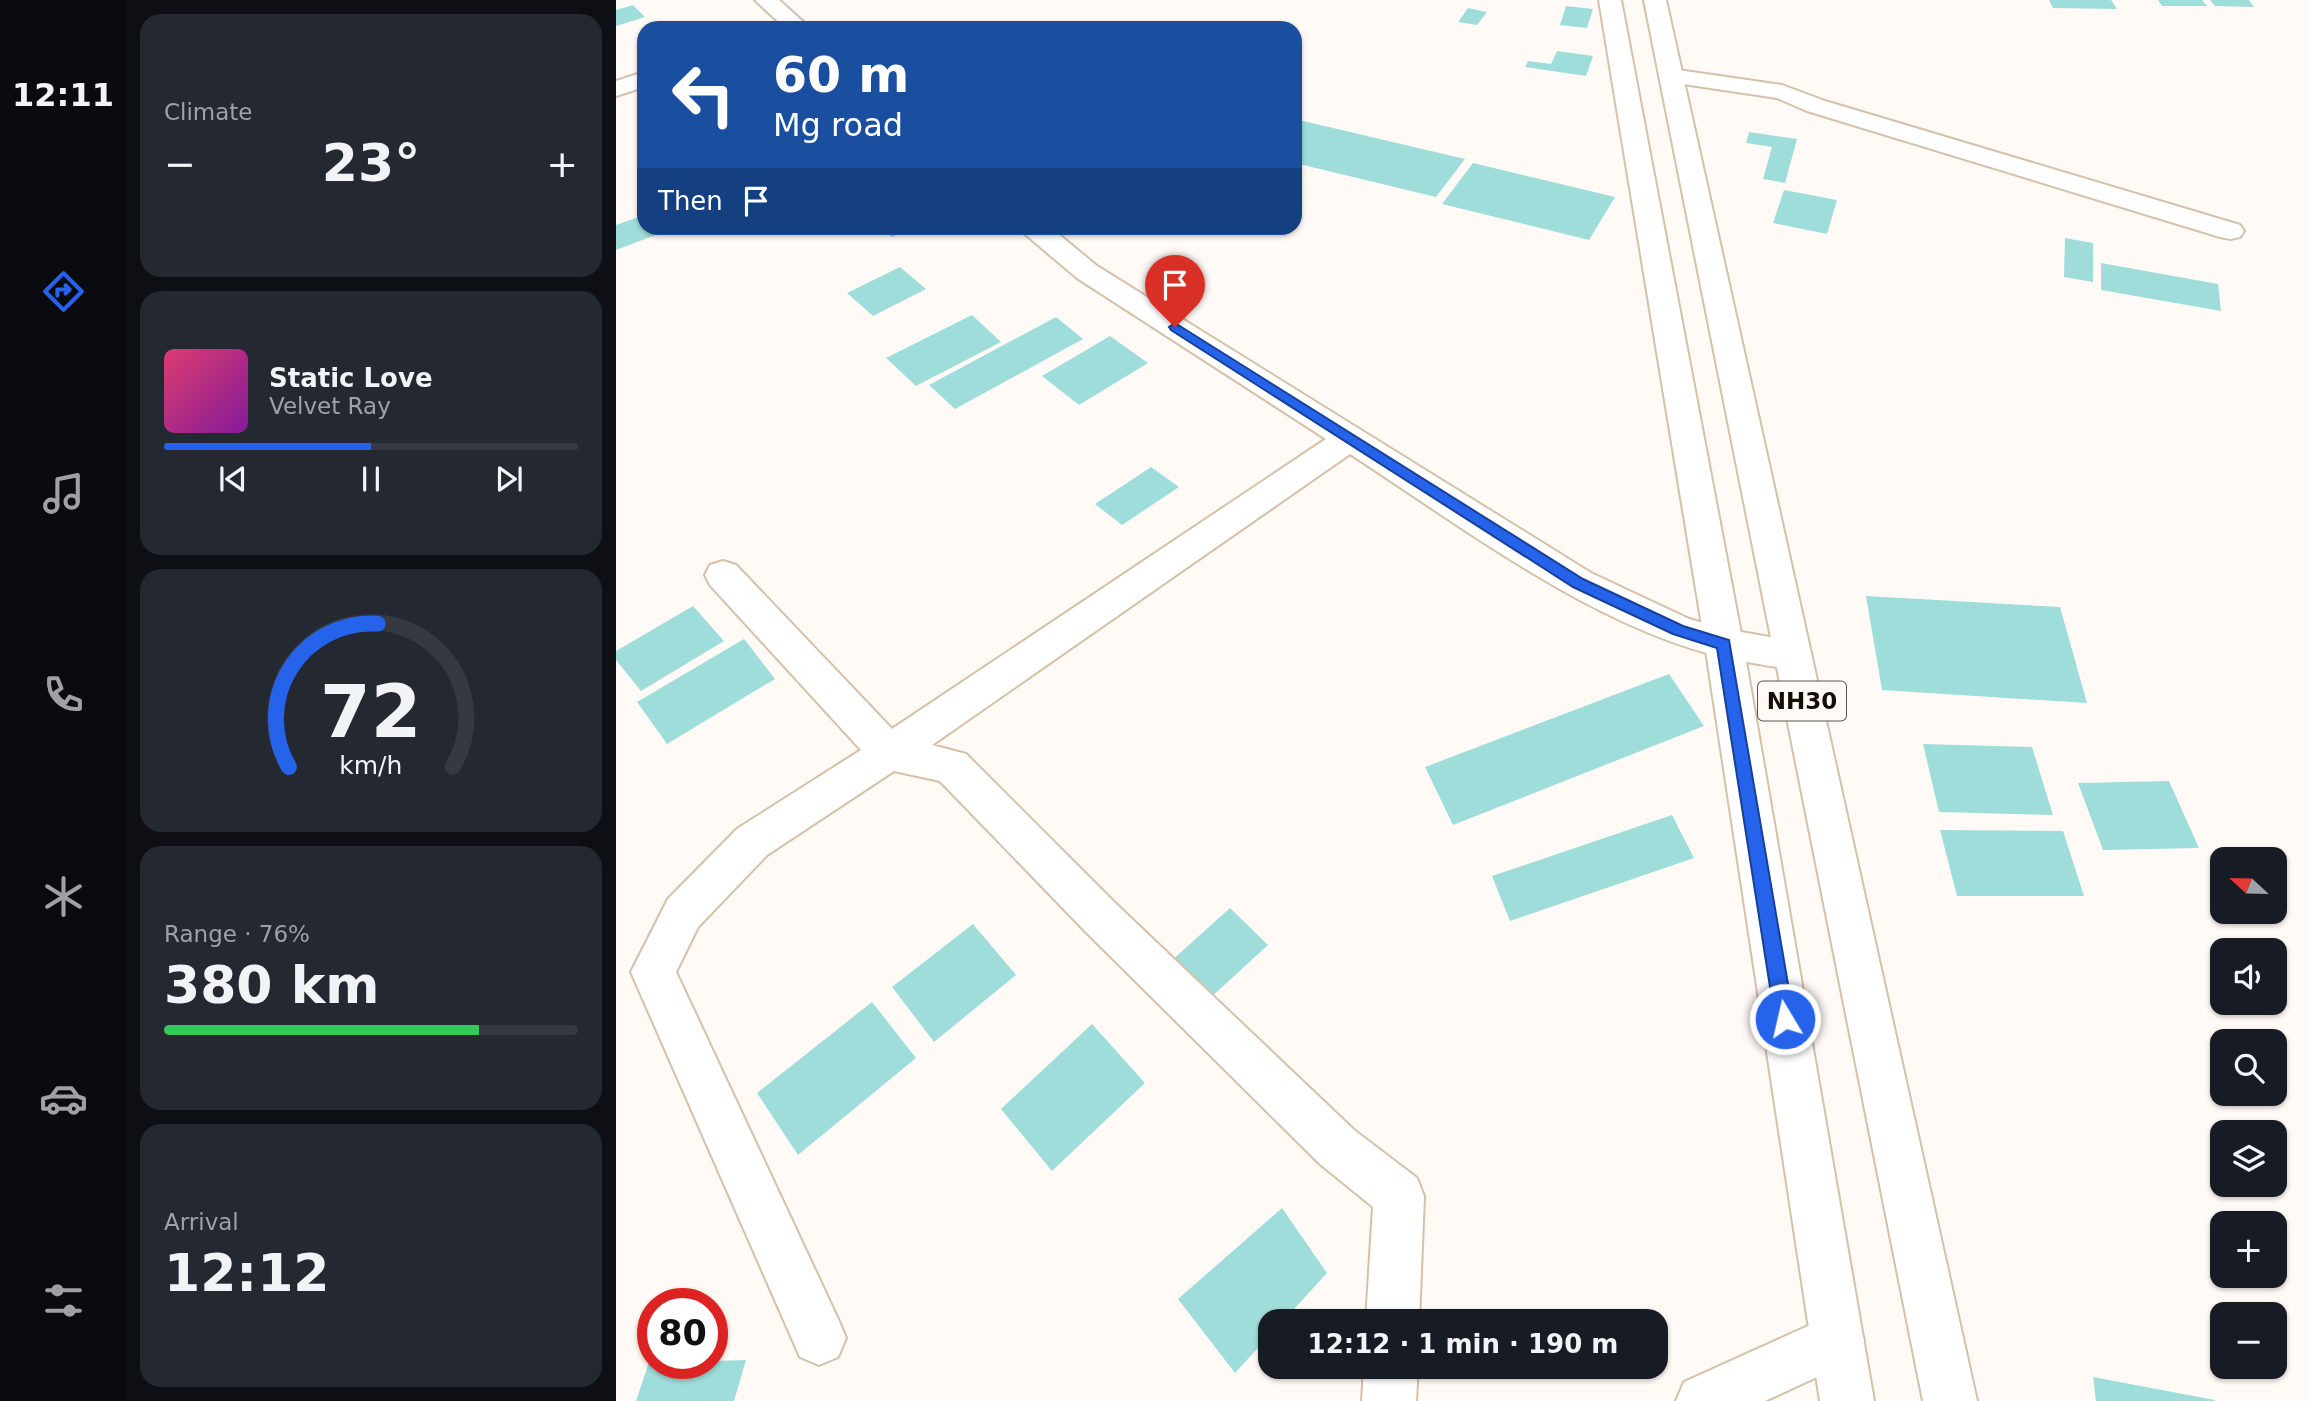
<!DOCTYPE html>
<html lang="en">
<head>
<meta charset="utf-8">
<style>
	:root { --surface:#171b24; --page:#242831; --text:#f1f3f6; --muted:#9ea1a6; --line:#363941; --accent:#2563eb }
	body { margin:0; font-family:"DejaVu Sans",sans-serif; background:var(--page); color:var(--text); height:100vh; display:flex; flex-direction:column; font-size:26px; white-space:nowrap }
	* { box-sizing:border-box; margin:0 }
	p { font-size:23px; color:var(--muted) }
	.icon { flex:none; width:38px; height:38px; fill:none; stroke:currentColor; stroke-width:2; stroke-linecap:round; stroke-linejoin:round }
	.map { position:relative; flex:1; overflow:hidden }
	.details { display:flex; flex-direction:column; gap:14px; padding:14px; background:#0d0f14; width:490px }
	.details>* { flex:none }
	.guide { position:absolute; left:21px; top:21px; width:665px; height:214px; border-radius:21px; box-shadow:0 2px 5px #0004; background:#1a4fa0; color:#fff; overflow:hidden }
	.needle { width:46px; rotate:292deg }
	.controls { position:absolute; left:1594px; top:847px; display:grid; gap:14px }
	.controls a { display:grid; place-items:center; width:77px; height:77px; border-radius:14px; background:var(--surface); box-shadow:0 2px 5px #0004; font-size:35px }
	.speed { position:absolute; left:21px; top:1288px; display:flex; gap:14px; font-size:35px; font-weight:700; text-align:center }
	.speed>* { display:grid; place-content:center; width:91px; height:91px; border-radius:50%; background:var(--surface); box-shadow:0 2px 5px #0004; line-height:1 }
	.speed .limit { border:10px solid #d22; background:#fff; color:#111 }
	.pin { position:absolute; display:grid; place-items:center; width:60px; height:60px; color:#fff; margin:-72px -30px; border-radius:50% 50% 50% 0; rotate:-45deg; box-shadow:0 0 7px #0007 }
	.pin .icon { rotate:45deg }
	.me { position:absolute; width:77px; margin:-38px; rotate:351deg; stroke-linejoin:round; filter:drop-shadow(0 0 5px #0008) }
	.turn { display:flex; align-items:center; gap:24px; height:147px; padding:0 21px; font-size:32px }
	.turn .icon { width:91px; height:91px; stroke-width:2.5 }
	.turn b { display:block; font-size:49px; line-height:60px }
	.then { display:flex; align-items:center; height:66px; padding:0 21px; background:#0003; gap:14px; font-size:26px }
	.big { font-size:52px; font-weight:600; line-height:1.1 }
	.details .tile { flex:1; display:flex; flex-direction:column; justify-content:center; gap:10px; min-width:0; padding:0 24px; border-radius:21px; background:var(--page) }
	.details .dial { align-items:center; gap:0 }
	.dial svg { height:182px; overflow:visible; fill:none; stroke:var(--line); stroke-width:7; stroke-linecap:round; text-anchor:middle }
	.dial text { fill:var(--text); stroke:none }
	.song { display:flex; align-items:center; gap:21px }
	.cover { width:84px; height:84px; border-radius:10px; background:linear-gradient(135deg,hsl(340 70% 55%),hsl(290 70% 35%)) }
	.played { height:7px; border-radius:4px; background:linear-gradient(90deg,var(--accent) 50%,var(--line) 50%) }
	.keys { display:flex; justify-content:space-around; direction:ltr }
	.heat { display:flex; justify-content:space-between; align-items:center; font-size:38px; direction:ltr }
	.charge { height:10px; border-radius:5px; background:linear-gradient(90deg,#34c759 76%,var(--line) 0) }
	.trip { position:absolute; left:642px; top:1309px; width:410px; height:70px; border-radius:21px; background:var(--surface); box-shadow:0 2px 5px #0004; font-weight:600; line-height:70px; text-align:center }
	main { display:flex; flex:1; min-height:0 }
	.menu { display:flex; flex-direction:column; width:126px; justify-content:space-around; align-items:center; background:#090b0e; color:var(--muted) }
	.menu .icon { width:49px; height:49px }
	.menu .selected { color:var(--accent) }
	.menu b { font-size:32px; color:var(--text) }
	.map>svg:first-child { display:block }
	.building { fill:#9fdddb }
	.lines { fill:none; stroke-linecap:round; stroke-linejoin:round }
	.minor-casing { stroke:#d6c0a8; stroke-width:4 }
	.trunk-casing { stroke:#d6c0a8; stroke-width:4 }
	.minor { fill:#fff; fill-rule:evenodd }
	.trunk { fill:#fff; fill-rule:evenodd }
	.route { fill:#2563eb; stroke:#184099; stroke-width:2 }
	.labels { text-anchor:middle; stroke-width:6; stroke-linejoin:round; paint-order:stroke }
	.shield { fill:#fffaf5; stroke:#5b544e; stroke-width:2 }
	.shield-label { font-size:23px; font-weight:bold; fill:#150d06 }
</style>
</head>
<body>
<main>
<nav class="menu">
<b>12:11</b>
<svg class="icon selected" aria-label="directions" viewBox="0 0 24 24"><path d="M12 3l9 9-9 9-9-9zM9 14v-3h6M13 9l2 2-2 2"/></svg>
<svg class="icon" aria-label="music" viewBox="0 0 24 24"><path d="M9 18V5l10-2v13"/><circle cx="6" cy="18" r="3"/><circle cx="16" cy="16" r="3"/></svg>
<svg class="icon" aria-label="phone" viewBox="0 0 24 24"><path d="M5 4h4l2 5-3 2q2 4 5 5l2-3 5 2v4C11 20 4 13 5 4z"/></svg>
<svg class="icon" aria-label="climate" viewBox="0 0 24 24"><path d="M12 3v18M4 7l16 10M4 17L20 7"/></svg>
<svg class="icon" aria-label="car" viewBox="0 0 24 24"><path d="M5 17H2v-5l4-1 3-4h7l3 4 3 1v5h-3M9 17h6M6 11h13"/><circle cx="7" cy="17" r="2"/><circle cx="17" cy="17" r="2"/></svg>
<svg class="icon" aria-label="filters" viewBox="0 0 24 24"><path d="M4 7h16M4 17h16"/><circle cx="9" cy="7" r="2"/><circle cx="15" cy="17" r="2"/></svg>
</nav>
<section class="details">
<div class="tile"><p>Climate</p>
<div class="heat"><a>−</a><b class="big">23°</b><a>+</a></div>
</div>
<div class="tile">
<div class="song"><i class="cover"></i><div><b>Static Love</b><p>Velvet Ray</p></div></div>
<div class="played"></div>
<div class="keys"><svg class="icon" aria-label="previous" viewBox="0 0 24 24"><path d="M18 5L8 12l10 7zM5 5v14"/></svg><svg class="icon" aria-label="pause" viewBox="0 0 24 24"><path d="M8 5v14M16 5v14"/></svg><svg class="icon" aria-label="next" viewBox="0 0 24 24"><path d="M6 5l10 7-10 7zM19 5v14"/></svg></div>
</div>
<div class="tile dial"><svg viewBox="0 0 100 80">
<path d="M14 69A42 42 0 1 1 86 69"/>
<path d="M14 69A42 42 0 0 1 53 6" stroke="#2563eb"/>
<text x="50" y="56" font-size="32" font-weight="700">72</text>
<text x="50" y="72" font-size="11">km/h</text>
</svg></div>
<div class="tile"><p>Range · 76%</p><b class="big">380 km</b><div class="charge"></div></div>
<div class="tile"><p>Arrival</p><b class="big">12:12</b></div>
</section>
<div class="map">
<svg width="1693" height="1401" viewBox="0 0 1693 1401">
	<rect width="100%" height="100%" fill="#fffaf5"/>
	<!-- building -->
	<path class="building" d="M 1433,0 L 1495,0 L 1501,9 L 1437,8 Z
		M 1542,0 L 1586,0 L 1591,6 L 1546,6 Z
		M 1594,0 L 1633,0 L 1638,7 L 1599,6 Z
		M 17,5 L 29,17 L 0,26 L 0,10 Z
		M 950,6 L 977,9 L 971,28 L 944,25 Z
		M 852,8 L 871,12 L 861,25 L 842,22 Z
		M 941,51 L 977,56 L 970,76 L 909,67 L 912,61 L 935,64 Z
		M 683,120 L 849,159 L 820,197 L 679,163 L 679,124 Z
		M 1133,132 L 1181,139 L 1169,183 L 1147,179 L 1156,147 L 1130,143 Z
		M 857,163 L 999,197 L 973,240 L 826,204 Z
		M 1168,190 L 1221,200 L 1211,234 L 1157,223 Z
		M 28,215 L 28,228 L 58,228 L 0,250 L 0,225 Z
		M 264,228 L 297,228 L 276,237 Z
		M 1449,238 L 1477,243 L 1477,282 L 1448,277 Z
		M 1485,263 L 1602,284 L 1605,311 L 1485,290 Z
		M 284,267 L 310,289 L 257,316 L 231,293 Z
		M 356,315 L 385,342 L 300,386 L 270,358 Z
		M 440,317 L 467,339 L 339,409 L 313,385 Z
		M 494,336 L 532,363 L 463,405 L 426,376 Z
		M 535,467 L 563,487 L 506,525 L 479,504 Z
		M 1250,596 L 1444,607 L 1471,703 L 1266,690 Z
		M 77,606 L 108,641 L 25,691 L 0,660 L 0,651 Z
		M 128,639 L 159,679 L 51,744 L 21,702 Z
		M 1053,674 L 1088,726 L 837,825 L 809,767 Z
		M 1307,744 L 1416,747 L 1437,815 L 1323,812 Z
		M 1553,781 L 1583,848 L 1487,850 L 1462,783 Z
		M 1056,815 L 1078,858 L 894,921 L 876,876 Z
		M 1324,830 L 1447,831 L 1468,896 L 1341,896 Z
		M 614,908 L 652,945 L 591,1001 L 554,962 Z
		M 357,924 L 400,975 L 318,1042 L 276,987 Z
		M 256,1002 L 300,1058 L 182,1155 L 141,1093 Z
		M 476,1024 L 529,1083 L 436,1171 L 385,1109 Z
		M 666,1208 L 711,1273 L 667,1321 L 654,1321 L 654,1335 L 619,1373 L 562,1299 Z
		M 130,1360 L 118,1401 L 20,1401 L 33,1362 L 96,1363 L 96,1361 Z
		M 1477,1377 L 1599,1400 L 1599,1401 L 1480,1401 Z"/>
	<g class="lines">
		<defs>
			<path id="minor" d="M 139,0 L 163,0 L 194,28 L 169,28 Z
				M 1055,69 L 1166,85 L 1209,101 L 1624,225 L 1628,231 L 1624,237 L 1614,239 L 1604,237 L 1191,111 L 1161,98 L 1047,81 L 1043,76 L 1047,71 Z
				M 28,72 L 28,87 L 0,96 L 0,81 Z
				M 406,228 L 435,228 L 481,266 L 975,573 L 1073,619 L 1108,629 L 1189,643 L 1195,654 L 1189,665 C 1172,671 1155,666 1137,663 C 996,642 853,531 734,454 L 316,745 L 350,754 L 499,903 L 738,1130 L 801,1178 L 808,1196 L 803,1321 L 750,1321 L 757,1207 L 704,1164 L 469,931 L 324,781 L 278,771 L 151,855 L 82,927 L 60,972 L 222,1319 L 230,1338 L 222,1357 L 203,1365 L 184,1357 L 15,972 L 52,899 L 121,829 L 245,750 L 94,585 L 89,575 L 94,565 L 107,561 L 120,565 L 276,729 L 710,439 L 461,278 L 409,234 Z
				M 1221,1313 L 1240,1321 L 1248,1340 L 1240,1359 L 1149,1401 L 1060,1401 L 1068,1382 Z
				M 748,1367 L 802,1367 L 800,1401 L 746,1401 Z"/>
			<path id="trunk" d="M 983,0 L 1005,0 L 1127,644 L 1258,1401 L 1204,1401 L 1089,644 Z
				M 1028,0 L 1050,0 L 1361,1401 L 1307,1401 Z"/>
		</defs>
		<!-- minor casing -->
		<use href="#minor" class="minor-casing"/>
		<!-- trunk casing -->
		<use href="#trunk" class="trunk-casing"/>
		<!-- minor -->
		<use href="#minor" class="minor"/>
		<!-- trunk -->
		<use href="#trunk" class="trunk"/>
	</g>
	<!-- route -->
	<path class="route" d="M 559,323 L 967,579 L 1067,626 L 1113,640 L 1178,1019 L 1176,1026 L 1169,1028 L 1162,1026 L 1159,1019 L 1101,648 L 1057,634 L 957,587 L 555,330 L 553,327 Z"/>
	<g class="labels">
		<!-- shield labels -->
		<rect class="shield" x="1142" y="681.5" width="88" height="39" rx="5"/>
		<g class="shield-label">
			<text x="1186" y="709">NH30</text>
		</g>
	</g>
</svg>
<div class="controls">
<a><svg class="needle" viewBox="-14 -14 28 28"><path d="M0-13l5 13h-10z" fill="#e53935"/><path d="M0 13l5-13h-10z" fill="#9ea1a6"/></svg></a>
<a><svg class="icon" aria-label="sound" viewBox="0 0 24 24"><path d="M4 9h4l5-4v14l-5-4H4zM17 9q2 3 0 6"/></svg></a>
<a><svg class="icon" aria-label="search" viewBox="0 0 24 24"><circle cx="10" cy="10" r="6"/><path d="M15 15l6 6"/></svg></a>
<a><svg class="icon" aria-label="layers" viewBox="0 0 24 24"><path d="M12 4l9 5-9 5-9-5zM3 14l9 5 9-5"/></svg></a>
<a>+</a>
<a>−</a>
</div>
<div class="speed"><div class="limit">80</div></div>
<div class="pin" style="left:559px;top:327px;background:#d93025"><svg class="icon" aria-label="arrive" viewBox="0 0 24 24"><path d="M6 21V4h12l-3 4 3 4H6"/></svg></div>
<svg class="me" style="left:1169px;top:1019px" viewBox="-20 -20 40 40"><circle r="17" fill="#2563eb" stroke="#fff" stroke-width="3"/><path d="M0-11L8 9 0 5-8 9z" fill="#fff"/></svg>
<div class="trip">12:12 · 1 min · 190 m</div>
<div class="guide">
<div class="turn"><svg class="icon" aria-label="left" viewBox="0 0 24 24"><path d="M17 20v-9H6M10 6l-5 5 5 5"/></svg><div><b>60 m</b>Mg road</div></div>
<div class="then">Then<svg class="icon" aria-label="arrive" viewBox="0 0 24 24"><path d="M6 21V4h12l-3 4 3 4H6"/></svg></div>
</div>
</div>
</main>
</body>
</html>
